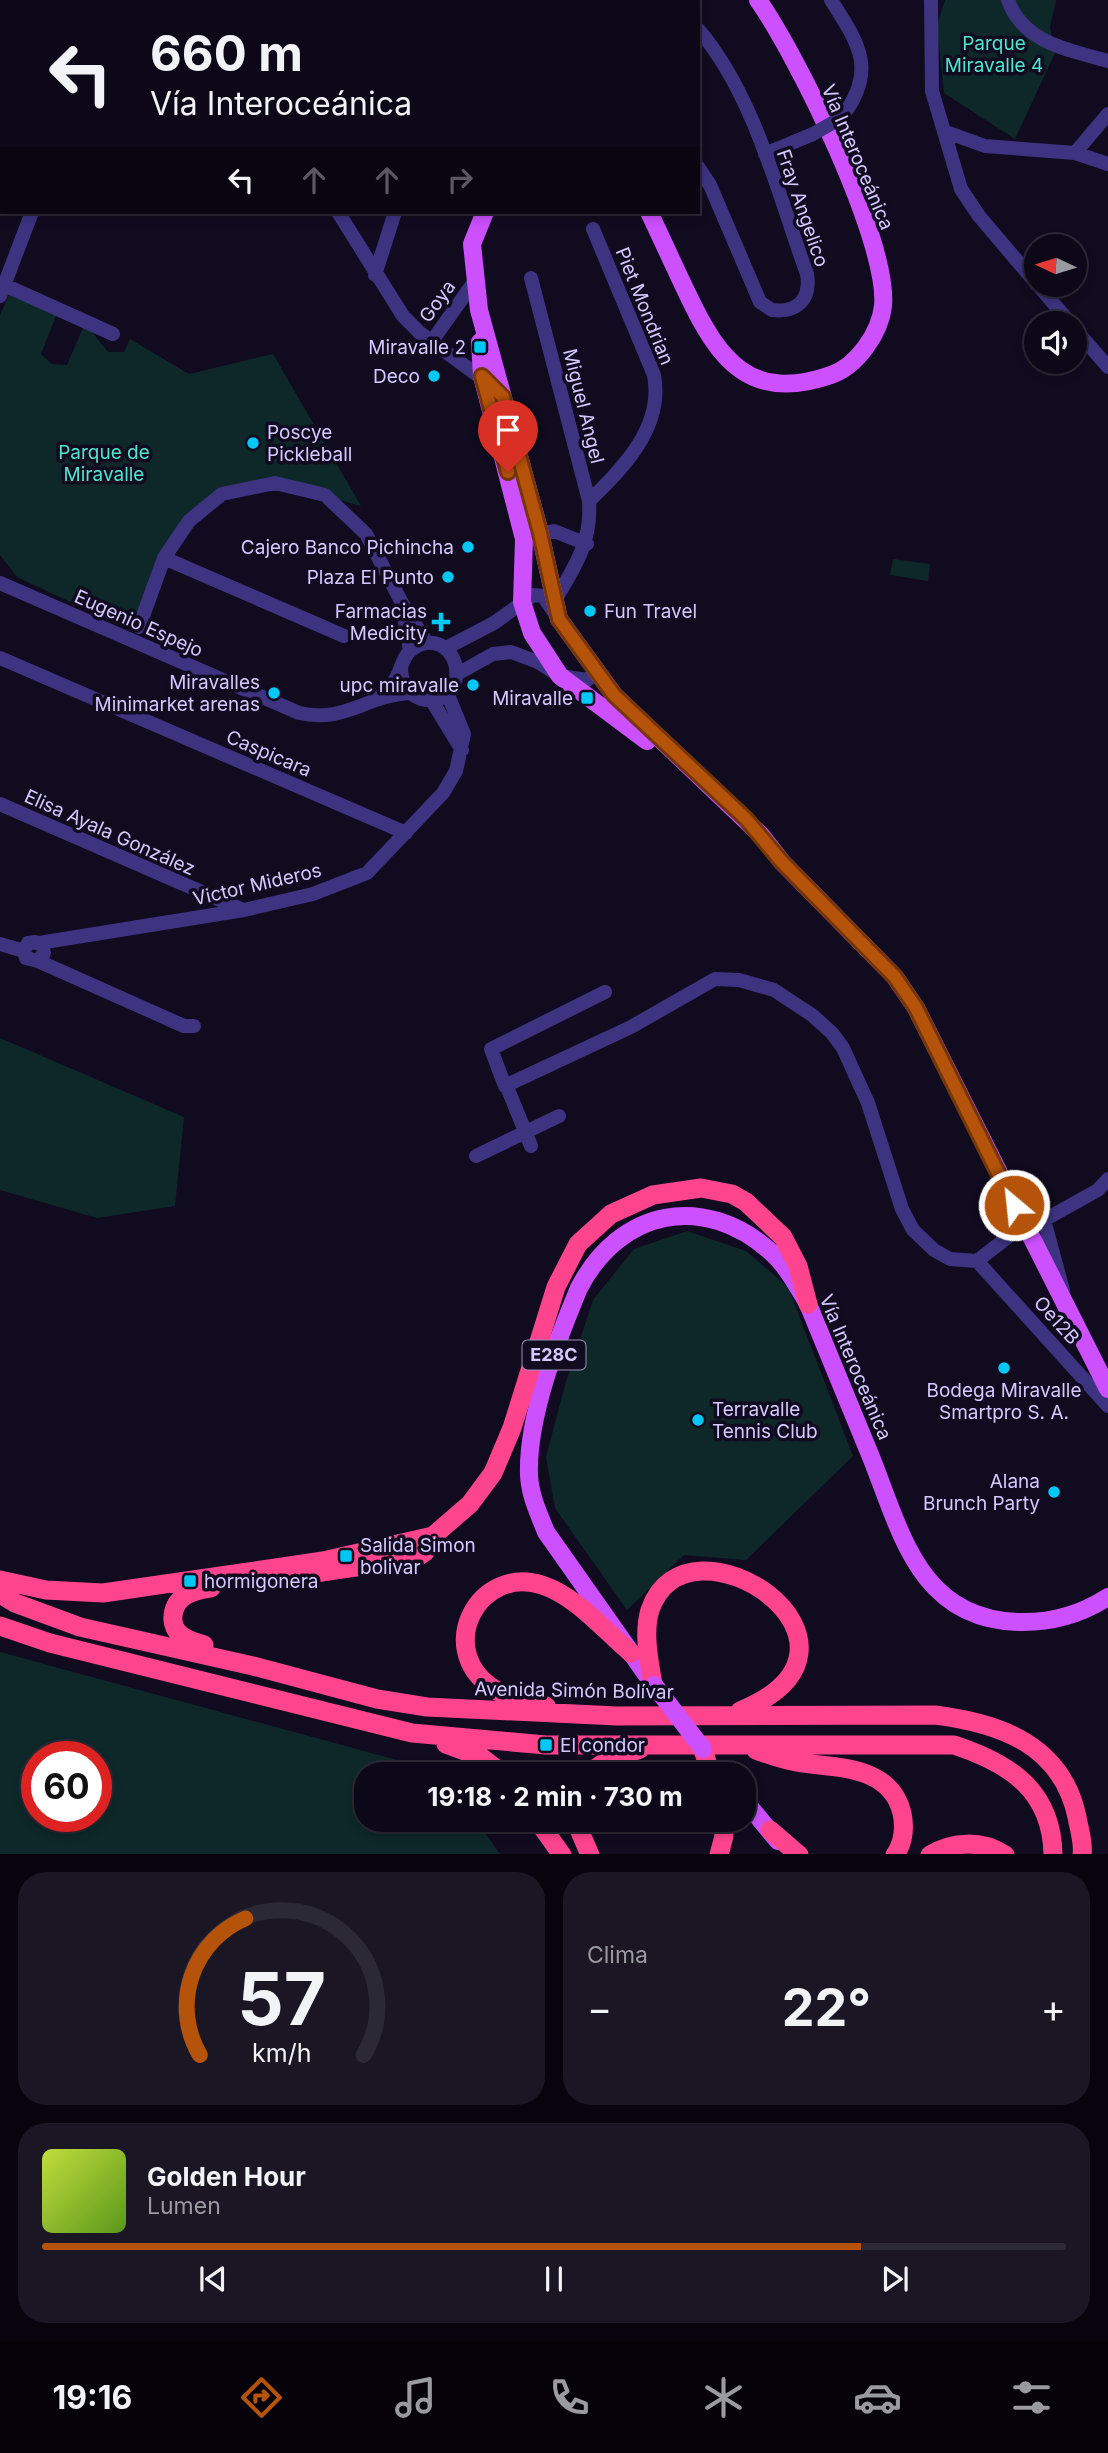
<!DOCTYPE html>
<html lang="es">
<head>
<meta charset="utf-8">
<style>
	:root { --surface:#0c0817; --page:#1a1624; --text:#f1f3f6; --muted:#9a9aa1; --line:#2c2936; --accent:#b45309 }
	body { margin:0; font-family:Inter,sans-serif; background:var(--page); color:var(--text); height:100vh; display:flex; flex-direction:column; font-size:26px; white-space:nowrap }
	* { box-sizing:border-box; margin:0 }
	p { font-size:23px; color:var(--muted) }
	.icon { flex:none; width:38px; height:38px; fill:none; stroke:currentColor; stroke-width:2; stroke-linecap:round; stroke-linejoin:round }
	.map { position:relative; height:1854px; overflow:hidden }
	.side { display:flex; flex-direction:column; gap:18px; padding:18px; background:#07040d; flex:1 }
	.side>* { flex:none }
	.top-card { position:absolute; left:0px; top:0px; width:700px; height:214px; box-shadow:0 4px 10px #0003,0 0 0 2px var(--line); background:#0c0817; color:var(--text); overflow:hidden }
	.needle { width:46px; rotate:274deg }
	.buttons { position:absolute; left:1024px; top:234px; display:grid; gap:14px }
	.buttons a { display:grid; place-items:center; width:63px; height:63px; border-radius:50%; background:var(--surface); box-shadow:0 4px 10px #0003,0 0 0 2px var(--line); font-size:35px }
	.speed { position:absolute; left:21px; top:1741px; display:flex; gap:14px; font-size:35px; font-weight:700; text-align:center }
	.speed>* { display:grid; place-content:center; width:91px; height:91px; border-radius:50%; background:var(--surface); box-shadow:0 4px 10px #0003,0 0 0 2px var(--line); line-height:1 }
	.speed .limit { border:10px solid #d22; background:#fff; color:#111 }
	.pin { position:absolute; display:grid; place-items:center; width:60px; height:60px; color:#fff; margin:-72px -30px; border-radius:50% 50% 50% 0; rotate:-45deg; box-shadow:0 0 7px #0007 }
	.pin .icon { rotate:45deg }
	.me { position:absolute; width:77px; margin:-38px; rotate:332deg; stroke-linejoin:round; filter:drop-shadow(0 0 5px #0008) }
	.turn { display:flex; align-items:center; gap:24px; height:147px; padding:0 35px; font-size:32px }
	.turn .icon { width:91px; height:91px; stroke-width:2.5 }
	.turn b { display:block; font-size:49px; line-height:60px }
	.lanes { display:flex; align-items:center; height:66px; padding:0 35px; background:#0003; justify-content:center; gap:35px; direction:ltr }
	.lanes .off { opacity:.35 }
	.big { font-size:52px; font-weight:700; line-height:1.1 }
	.side .widget { flex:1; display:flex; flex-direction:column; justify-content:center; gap:10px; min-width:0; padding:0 24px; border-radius:28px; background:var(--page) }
	.side .dial { align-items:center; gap:0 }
	.dial svg { height:182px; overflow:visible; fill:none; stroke:var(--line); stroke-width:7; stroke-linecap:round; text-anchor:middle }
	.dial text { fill:var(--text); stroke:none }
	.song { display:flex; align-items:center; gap:21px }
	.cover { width:84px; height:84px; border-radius:10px; background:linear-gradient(135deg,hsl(70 70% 55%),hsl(90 70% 35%)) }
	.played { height:7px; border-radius:4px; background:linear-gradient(90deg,var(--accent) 80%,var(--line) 80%) }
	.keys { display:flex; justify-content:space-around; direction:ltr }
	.heat { display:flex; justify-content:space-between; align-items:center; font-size:38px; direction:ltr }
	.side .tiles { flex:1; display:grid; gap:18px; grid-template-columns:1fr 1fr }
	.widget:last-child { grid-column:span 2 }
	.trip { position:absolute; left:354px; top:1762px; width:402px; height:70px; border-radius:28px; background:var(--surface); box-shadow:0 4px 10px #0003,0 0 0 2px var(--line); font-weight:700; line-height:70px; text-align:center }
	.dock { display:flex; height:112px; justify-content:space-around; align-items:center; background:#050309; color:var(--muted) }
	.dock .icon { width:49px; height:49px }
	.dock .selected { color:var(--accent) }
	.dock b { font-size:32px; color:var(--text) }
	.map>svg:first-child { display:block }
	.green { fill:#0e282a; fill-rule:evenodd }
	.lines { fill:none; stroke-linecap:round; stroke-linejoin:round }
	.minor { stroke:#3d3381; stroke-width:14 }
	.major { stroke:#cd50ff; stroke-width:18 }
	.highway { stroke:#ff448e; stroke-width:19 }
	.minor-bridge { stroke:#3d3381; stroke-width:14 }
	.major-bridge { stroke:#cd50ff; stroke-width:18 }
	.route-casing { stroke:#753606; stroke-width:18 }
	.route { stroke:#b45309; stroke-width:12 }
	.poi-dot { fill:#00c7f4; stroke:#100b1f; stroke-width:2.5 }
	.labels { text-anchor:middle; stroke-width:7; stroke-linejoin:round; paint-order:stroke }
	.shield { fill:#100b1f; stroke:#9990bc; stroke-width:2 }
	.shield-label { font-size:18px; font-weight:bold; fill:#d4c9ff }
	.park-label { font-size:19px; fill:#4fe5cd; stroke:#100b1f }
	.street-label { font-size:19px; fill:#d4c9ff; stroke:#100b1f }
	.poi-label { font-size:19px; fill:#d4c9ff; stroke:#100b1f; text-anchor:end }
</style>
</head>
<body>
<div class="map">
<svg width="1108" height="1855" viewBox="0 0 1108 1855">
	<rect width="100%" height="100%" fill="#100b1f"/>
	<!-- green -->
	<path class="green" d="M 945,0 L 1056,0 L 1050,27 L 1055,53 L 1015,139 L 944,93 L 937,25 Z
		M 10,293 L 58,311 L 41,354 L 52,364 L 67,365 L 85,323 L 108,352 L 124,352 L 130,339 L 189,374 L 273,354 L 361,506 L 278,483 L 227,493 L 161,557 L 132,631 L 17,577 L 0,555 L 0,315 Z
		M 893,559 L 930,564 L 928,581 L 890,575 Z
		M 0,1038 L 184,1117 L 175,1206 L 97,1218 L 0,1190 Z
		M 687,1231 L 746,1251 L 788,1287 L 853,1456 L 746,1560 L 684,1555 L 627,1610 L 555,1508 L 546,1457 L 565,1385 L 593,1300 L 634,1249 Z
		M 0,1652 L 441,1772 L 443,1774 L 366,1774 L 366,1820 L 475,1820 L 500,1854 L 0,1854 ZM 96,1757 L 96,1816 L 37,1816 L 37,1757 Z"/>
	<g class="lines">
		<!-- minor -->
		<path class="minor" d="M 249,0 L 251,2
			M 666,0 L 668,2
			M 831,0 C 859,44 878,71 841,118
			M 931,0 L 932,91 L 961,189 L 979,216 L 1036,283
			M 1008,0 C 1023,43 1069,50 1108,61
			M 698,29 C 754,94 778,194 807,274 C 811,299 798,313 772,310 L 760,302 L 710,185 L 698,167
			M 0,87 L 2,88
			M 946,132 L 985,146 L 1075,153 L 1108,164
			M 1075,153 L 1108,114
			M 765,154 L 813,134
			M 0,186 L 2,186
			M 338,212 L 403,316 L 420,333 L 487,382
			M 375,275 L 395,212
			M 531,278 L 589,501 C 592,541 575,567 555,600
			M 0,283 L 113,334
			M 1038,285 L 1071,324
			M 0,296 L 32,212
			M 1074,328 L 1108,367
			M 432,341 L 474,282
			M 589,501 C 623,468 664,427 654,375 L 593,229
			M 532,536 L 554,531 L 587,544
			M 164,558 L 344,636
			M 0,583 L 299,713 C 346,723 365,696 409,693
			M 402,605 L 410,651
			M 139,627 L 164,558 L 189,521 L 222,494 L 275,483 L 325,495 L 366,534 L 402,603 L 427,643
			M 446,648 L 494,623 L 533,595 L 543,596 L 556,615
			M 0,658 L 406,833
			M 459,673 L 493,654 L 511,652 L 538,662 L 560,676 L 587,680 L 596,673
			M 380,697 C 385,691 391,686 395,680 C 402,669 402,655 414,648 C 445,628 470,670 448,695 C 424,709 401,694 401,667
			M 432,701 L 462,750
			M 0,804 L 243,910
			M 39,943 L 244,910 L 313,894 L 367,873 L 443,793 L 456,771 L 464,734 L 448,695
			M 0,944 L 24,951 L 26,958 L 38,961 L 44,953 L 42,945 L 35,942 L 28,943 L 24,951
			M 38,961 L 184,1026 L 194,1026
			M 605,992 L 491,1049 L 505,1086 L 631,1027 L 715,979 L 739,980 L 774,990 L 812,1015 L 832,1033 L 843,1048 L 868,1103 L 902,1209 L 913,1230 L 934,1250 L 950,1259 L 977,1261
			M 507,1087 L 531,1146
			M 476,1156 L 559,1116
			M 1044,1220 L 1063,1290
			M 977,1261 L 1108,1406
			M 977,1261 L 1017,1230 L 1044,1220 L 1098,1190 L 1108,1179"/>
		<!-- major -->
		<path class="major" d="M 485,212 L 472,244 L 479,310 L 540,533 L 559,619 L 614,695 L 761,835 L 782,862 L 895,977 L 916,1008 L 1108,1389
			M 649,212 C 662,239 674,266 687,293 C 719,361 751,403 831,375 C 857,366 880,333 883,306 C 889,242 797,55 758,0
			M 480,342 L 482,376 L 524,539 L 522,602 L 532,633 L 560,676 L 647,741
			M 653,1684 L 546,1532 C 539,1514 530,1496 529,1475 C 527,1417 557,1341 579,1288 C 620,1209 704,1192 771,1252 C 787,1266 797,1286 808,1304 C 829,1355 850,1406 871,1457 C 901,1532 919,1619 1018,1622 C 1051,1623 1080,1615 1108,1597
			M 744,1800 L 778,1841"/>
		<!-- highway -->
		<path class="highway" d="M 275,1579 L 416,1558 L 425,1552 L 433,1536
			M 0,1580 L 46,1590 L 103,1593 L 323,1561 L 433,1536 L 470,1504 L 493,1473 L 512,1428 L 556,1287 L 578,1244 L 611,1214 L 653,1195 L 701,1188 L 732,1194 L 746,1202 L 783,1237 L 798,1266 L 808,1304
			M 0,1594 L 15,1603 L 80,1627 L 253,1666 L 377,1699 L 427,1707 L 617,1716 L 935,1715 C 1000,1723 1062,1745 1077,1817 C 1079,1829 1084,1843 1082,1855
			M 0,1626 L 50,1643 L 412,1733 L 546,1745 L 954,1745 C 1009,1763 1052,1790 1053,1855
			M 204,1645 C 197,1643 188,1640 182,1636 C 176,1632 172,1624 173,1616 C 175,1595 193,1591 211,1588
			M 653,1684 C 649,1661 643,1633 650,1610 C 687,1502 901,1645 740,1711
			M 546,1706 C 528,1701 506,1698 491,1687 C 435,1647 479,1565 542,1585 C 576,1596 604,1630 631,1653
			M 446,1744 L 481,1757 L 503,1774
			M 703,1750 L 711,1774
			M 756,1750 C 772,1756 787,1761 803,1763 C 841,1768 891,1767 902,1813 C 905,1828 904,1842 895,1855
			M 588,1774 L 606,1761 L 640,1749
			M 537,1820 L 562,1855
			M 575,1820 L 590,1855
			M 770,1830 L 799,1855
			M 719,1855 L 724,1836 L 723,1820
			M 930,1855 C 953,1841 982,1840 1005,1855"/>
		<!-- minor-bridge -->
		<path class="minor-bridge" d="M 813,134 L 841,118"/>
		<!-- major-bridge -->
		<path class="major-bridge" d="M 654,1685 L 703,1749"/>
	</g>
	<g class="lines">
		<defs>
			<path id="route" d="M 508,472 L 482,376 L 503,397 L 540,533 L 559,619 L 614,695 L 746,819 L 782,862 L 895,977 L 916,1008 L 1014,1205"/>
		</defs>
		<!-- route casing -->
		<use href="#route" class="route-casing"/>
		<!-- route -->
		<use href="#route" class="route"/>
	</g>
	<!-- markers -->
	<g class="poi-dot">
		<rect x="473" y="340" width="14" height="14" rx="3.5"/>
		<circle cx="434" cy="376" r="7"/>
		<circle cx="253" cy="443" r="7"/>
		<circle cx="468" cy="547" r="7"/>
		<circle cx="448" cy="577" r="7"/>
		<circle cx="590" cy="611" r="7"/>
		<path d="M437.5 611.5h7v7h7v7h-7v7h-7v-7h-7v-7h7z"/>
		<circle cx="473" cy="685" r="7"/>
		<circle cx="274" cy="693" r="7"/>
		<rect x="580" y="691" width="14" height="14" rx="3.5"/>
		<circle cx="1004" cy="1368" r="7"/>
		<circle cx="698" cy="1420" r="7"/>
		<circle cx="1054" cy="1492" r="7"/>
		<rect x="339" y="1549" width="14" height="14" rx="3.5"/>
		<rect x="183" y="1574" width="14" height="14" rx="3.5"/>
		<rect x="539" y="1738" width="14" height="14" rx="3.5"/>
	</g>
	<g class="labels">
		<!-- shield labels -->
		<rect class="shield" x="522.5" y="1340.5" width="63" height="29" rx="5"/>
		<g class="shield-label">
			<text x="554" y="1361">E28C</text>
		</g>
		<!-- park labels -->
		<g class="park-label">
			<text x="994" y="50">Parque<tspan x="994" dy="22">Miravalle 4</tspan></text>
			<text x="104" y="459">Parque de<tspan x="104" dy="22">Miravalle</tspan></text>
		</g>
		<!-- street labels -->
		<g class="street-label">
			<text transform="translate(858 157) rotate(67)" y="7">Vía Interoceánica</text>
			<text transform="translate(803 208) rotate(71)" y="7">Fray Angelico</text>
			<text transform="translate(437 301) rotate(-54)" y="7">Goya</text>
			<text transform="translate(645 306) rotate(68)" y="7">Piet Mondrian</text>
			<text transform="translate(584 406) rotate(76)" y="7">Miguel Angel</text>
			<text transform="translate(139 623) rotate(24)" y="7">Eugenio Espejo</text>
			<text transform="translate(269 753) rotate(23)" y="7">Caspicara</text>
			<text transform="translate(110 832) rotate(24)" y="7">Elisa Ayala González</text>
			<text transform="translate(257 884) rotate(-13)" y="7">Victor Mideros</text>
			<text transform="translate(1057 1320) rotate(48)" y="7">Oe12B</text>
			<text transform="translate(856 1367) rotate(67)" y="7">Vía Interoceánica</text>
			<text transform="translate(574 1690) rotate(1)" y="7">Avenida Simón Bolívar</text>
		</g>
		<!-- poi labels -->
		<g class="poi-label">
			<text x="466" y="354">Miravalle 2</text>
			<text x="420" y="383">Deco</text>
			<text x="267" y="439" text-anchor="start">Poscye<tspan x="267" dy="22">Pickleball</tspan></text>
			<text x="454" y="554">Cajero Banco Pichincha</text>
			<text x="434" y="584">Plaza El Punto</text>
			<text x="427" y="618">Farmacias<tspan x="427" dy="22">Medicity</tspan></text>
			<text x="604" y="618" text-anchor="start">Fun Travel</text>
			<text x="260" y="689">Miravalles<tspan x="260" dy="22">Minimarket arenas</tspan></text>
			<text x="459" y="692">upc miravalle</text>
			<text x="573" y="705">Miravalle</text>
			<text x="1004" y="1397" text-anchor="middle">Bodega Miravalle<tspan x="1004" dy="22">Smartpro S. A.</tspan></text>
			<text x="712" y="1416" text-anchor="start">Terravalle<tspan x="712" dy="22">Tennis Club</tspan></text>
			<text x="1040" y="1488">Alana<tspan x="1040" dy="22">Brunch Party</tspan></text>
			<text x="360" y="1552" text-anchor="start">Salida Simon<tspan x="360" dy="22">bolivar</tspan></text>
			<text x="204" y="1588" text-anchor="start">hormigonera</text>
			<text x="560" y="1752" text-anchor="start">El condor</text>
		</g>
	</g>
</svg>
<div class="buttons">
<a><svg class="needle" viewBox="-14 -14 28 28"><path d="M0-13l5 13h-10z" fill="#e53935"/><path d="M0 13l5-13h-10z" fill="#9a9aa1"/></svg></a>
<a><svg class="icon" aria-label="sound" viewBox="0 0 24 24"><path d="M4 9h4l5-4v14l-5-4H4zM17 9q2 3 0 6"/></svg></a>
</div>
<div class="speed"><div class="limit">60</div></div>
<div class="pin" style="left:508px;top:472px;background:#d93025"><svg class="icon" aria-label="arrive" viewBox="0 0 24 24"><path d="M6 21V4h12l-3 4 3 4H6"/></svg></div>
<svg class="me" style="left:1014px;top:1205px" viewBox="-20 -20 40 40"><circle r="17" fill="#b45309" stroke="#fff" stroke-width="3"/><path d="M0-11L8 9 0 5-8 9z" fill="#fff"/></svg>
<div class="trip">19:18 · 2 min · 730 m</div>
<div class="top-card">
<div class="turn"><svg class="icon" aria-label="left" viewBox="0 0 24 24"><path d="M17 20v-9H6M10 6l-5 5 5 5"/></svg><div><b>660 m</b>Vía Interoceánica</div></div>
<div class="lanes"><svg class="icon" aria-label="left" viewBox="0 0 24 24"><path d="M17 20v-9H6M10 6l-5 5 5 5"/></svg><svg class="icon off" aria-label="ahead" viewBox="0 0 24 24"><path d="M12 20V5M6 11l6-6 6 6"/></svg><svg class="icon off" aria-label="ahead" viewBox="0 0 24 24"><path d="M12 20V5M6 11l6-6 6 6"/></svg><svg class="icon off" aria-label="right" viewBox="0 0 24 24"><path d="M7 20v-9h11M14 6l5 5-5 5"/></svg></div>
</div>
</div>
<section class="side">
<div class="tiles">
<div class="widget dial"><svg viewBox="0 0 100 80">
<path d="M14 69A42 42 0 1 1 86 69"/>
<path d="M14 69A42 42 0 0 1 34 9" stroke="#b45309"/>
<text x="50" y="56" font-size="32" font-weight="700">57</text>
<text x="50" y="72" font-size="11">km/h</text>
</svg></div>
<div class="widget"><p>Clima</p>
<div class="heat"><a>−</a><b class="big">22°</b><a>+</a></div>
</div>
<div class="widget">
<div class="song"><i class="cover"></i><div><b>Golden Hour</b><p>Lumen</p></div></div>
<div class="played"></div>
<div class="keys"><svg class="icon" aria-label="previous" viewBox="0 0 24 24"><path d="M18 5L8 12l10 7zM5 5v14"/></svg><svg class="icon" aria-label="pause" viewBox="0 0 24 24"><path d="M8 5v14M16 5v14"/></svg><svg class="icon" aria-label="next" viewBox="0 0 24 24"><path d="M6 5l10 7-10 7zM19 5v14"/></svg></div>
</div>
</div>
</section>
<nav class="dock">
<b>19:16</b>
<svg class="icon selected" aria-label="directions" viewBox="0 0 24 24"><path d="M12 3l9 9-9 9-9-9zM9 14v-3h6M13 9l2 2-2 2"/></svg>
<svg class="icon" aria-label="music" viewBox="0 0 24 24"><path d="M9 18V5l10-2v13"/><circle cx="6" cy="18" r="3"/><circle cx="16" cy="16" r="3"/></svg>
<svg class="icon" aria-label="phone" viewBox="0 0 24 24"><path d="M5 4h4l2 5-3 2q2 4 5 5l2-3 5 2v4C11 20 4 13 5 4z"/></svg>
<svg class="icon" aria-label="climate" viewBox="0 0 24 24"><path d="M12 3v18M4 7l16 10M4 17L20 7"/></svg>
<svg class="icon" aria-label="car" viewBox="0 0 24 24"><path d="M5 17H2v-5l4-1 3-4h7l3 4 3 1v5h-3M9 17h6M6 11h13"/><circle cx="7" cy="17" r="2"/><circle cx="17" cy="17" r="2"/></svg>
<svg class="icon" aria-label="filters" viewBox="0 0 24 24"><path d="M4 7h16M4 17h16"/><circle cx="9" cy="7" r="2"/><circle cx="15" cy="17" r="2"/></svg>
</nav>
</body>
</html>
